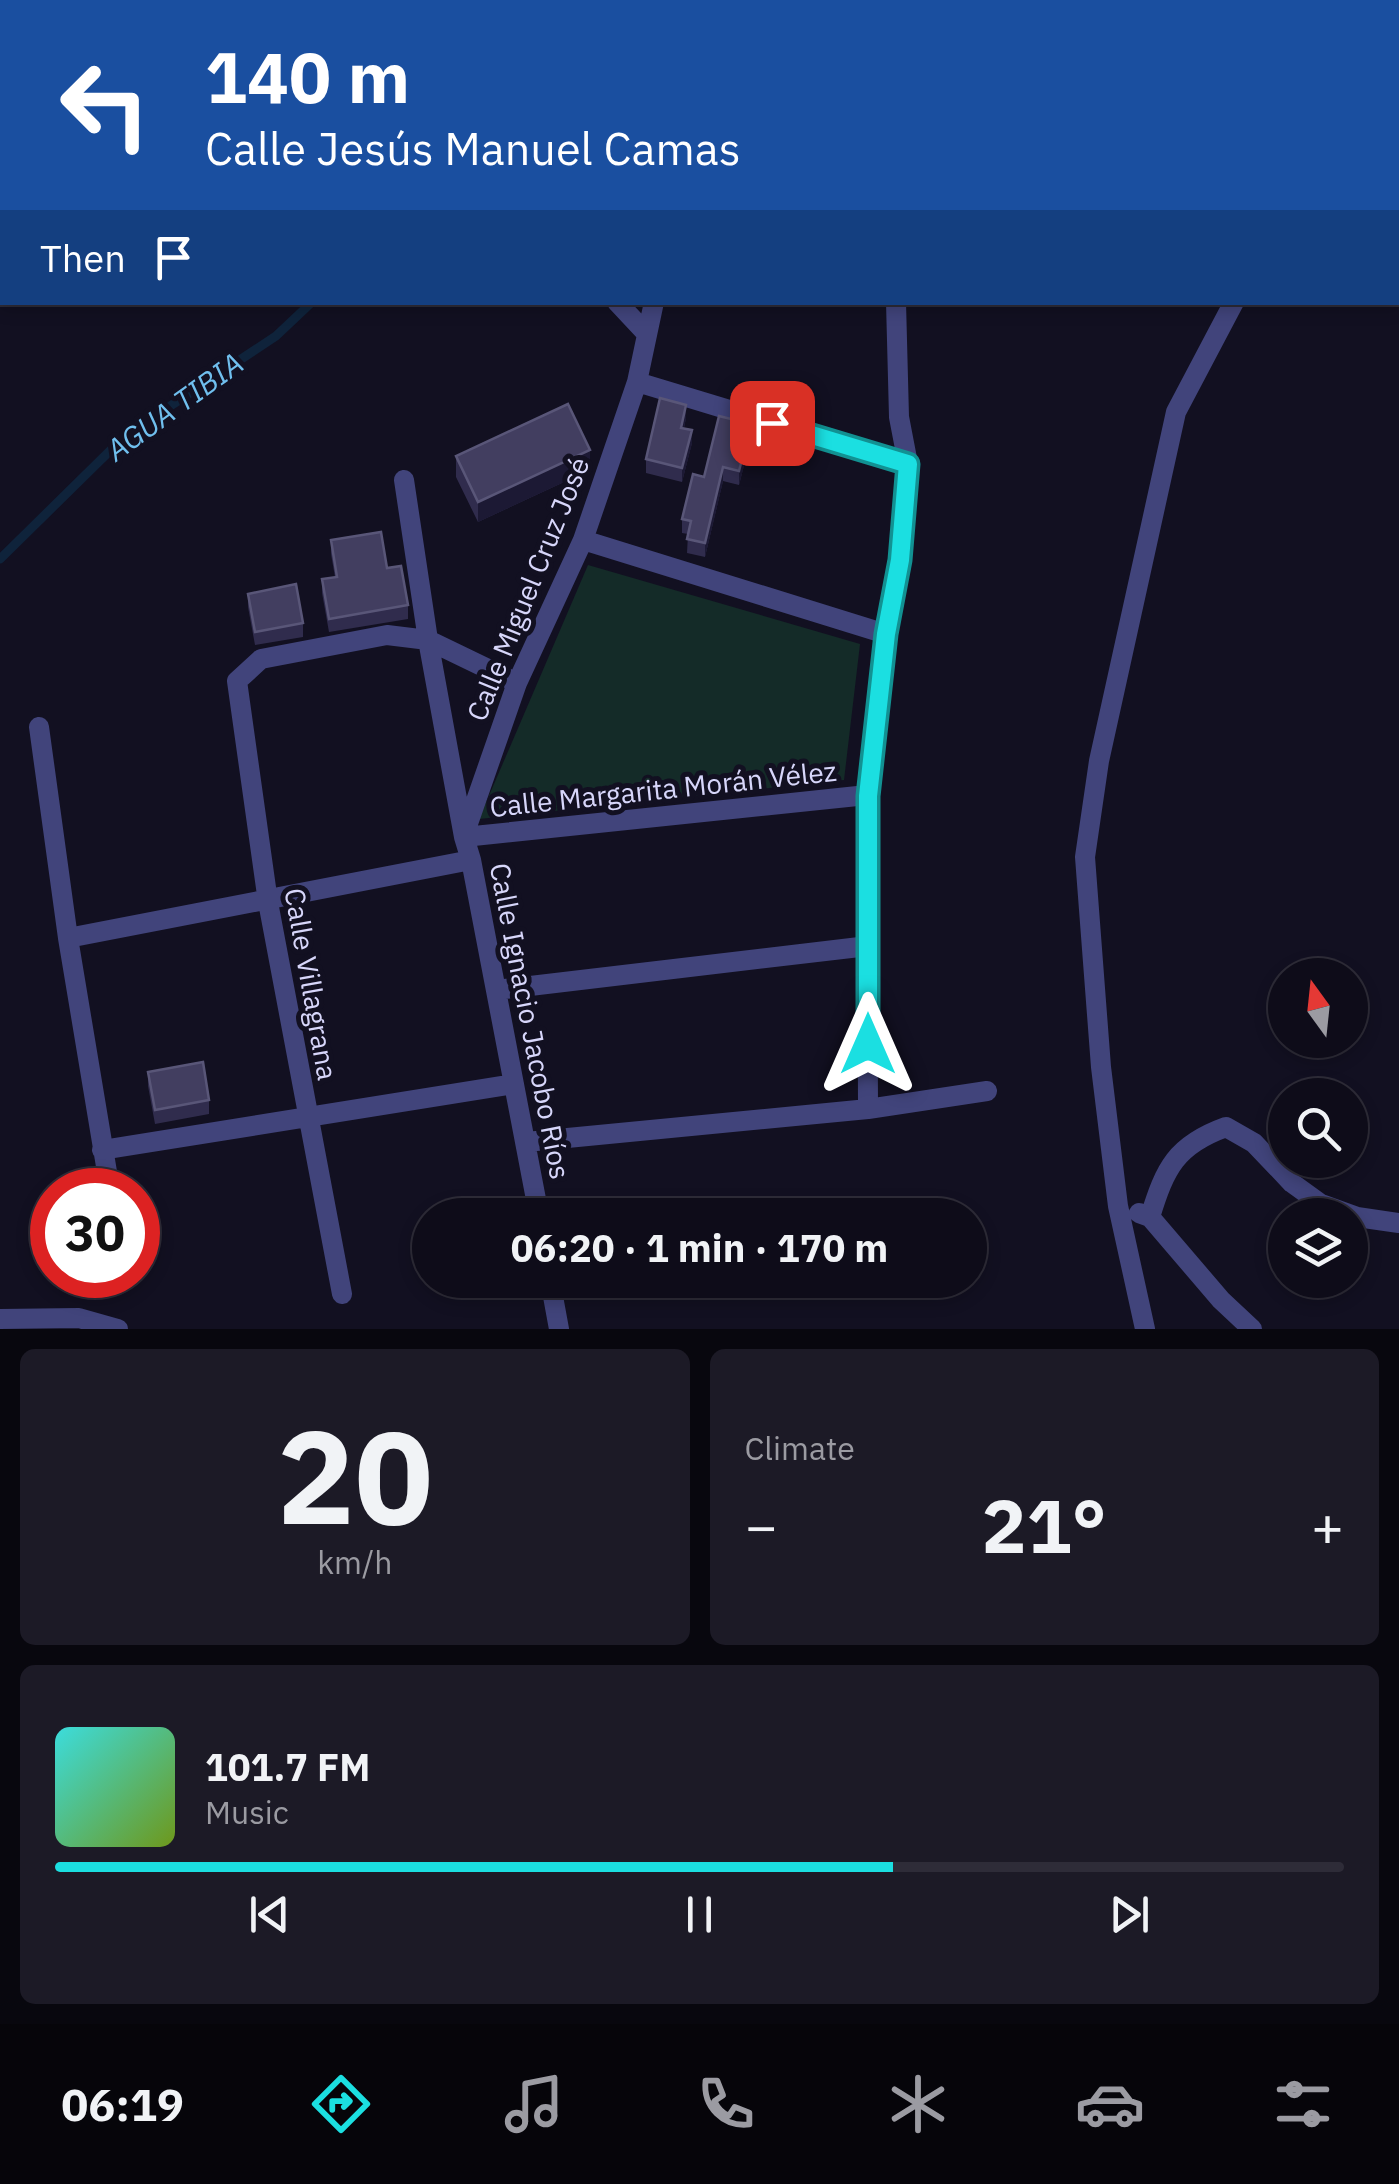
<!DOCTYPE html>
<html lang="en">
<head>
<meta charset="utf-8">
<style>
	:root { --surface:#0e0c19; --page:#1c1a26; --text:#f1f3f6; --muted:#9b9ba2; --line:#2e2c38; --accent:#1bdfe1 }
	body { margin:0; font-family:"IBM Plex Sans",sans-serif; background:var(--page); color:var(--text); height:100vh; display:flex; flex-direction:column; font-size:38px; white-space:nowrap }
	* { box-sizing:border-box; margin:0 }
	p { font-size:32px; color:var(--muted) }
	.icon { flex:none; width:55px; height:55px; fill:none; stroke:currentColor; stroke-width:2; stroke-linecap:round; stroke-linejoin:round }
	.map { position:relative; height:1329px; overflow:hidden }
	.drawer { display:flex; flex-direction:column; gap:20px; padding:20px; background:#08070e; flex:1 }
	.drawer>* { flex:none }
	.hud { position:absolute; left:0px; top:0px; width:1400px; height:305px; box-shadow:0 5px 15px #0003,0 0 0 2px var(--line); background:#1a4fa0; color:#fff; overflow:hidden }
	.needle { width:65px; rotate:345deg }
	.controls { position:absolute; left:1268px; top:958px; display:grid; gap:20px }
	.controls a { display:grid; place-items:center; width:100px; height:100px; border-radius:50%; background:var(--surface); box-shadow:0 5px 15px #0003,0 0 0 2px var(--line); font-size:50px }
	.speed { position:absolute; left:30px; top:1168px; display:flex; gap:20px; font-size:50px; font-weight:700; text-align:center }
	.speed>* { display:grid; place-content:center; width:130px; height:130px; border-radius:50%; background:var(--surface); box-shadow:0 5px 15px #0003,0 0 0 2px var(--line); line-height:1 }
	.speed .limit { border:15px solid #d22; background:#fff; color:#111 }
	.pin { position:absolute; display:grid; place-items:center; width:85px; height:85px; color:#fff; margin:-42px; border-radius:20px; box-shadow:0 5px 15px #0006 }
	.me { position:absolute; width:110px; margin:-55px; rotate:0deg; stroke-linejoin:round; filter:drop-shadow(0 0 8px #0008) }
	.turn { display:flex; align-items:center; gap:35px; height:210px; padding:0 40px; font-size:45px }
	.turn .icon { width:130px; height:130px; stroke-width:2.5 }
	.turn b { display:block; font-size:70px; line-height:85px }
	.then { display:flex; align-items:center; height:95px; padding:0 40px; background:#0003; gap:20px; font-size:38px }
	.big { font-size:75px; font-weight:700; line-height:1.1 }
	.drawer .widget { flex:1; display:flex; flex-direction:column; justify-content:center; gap:15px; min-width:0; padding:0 35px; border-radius:15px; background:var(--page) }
	.drawer .dial { align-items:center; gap:0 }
	.dial b { font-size:130px; line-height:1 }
	.song { display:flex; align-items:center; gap:30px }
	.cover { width:120px; height:120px; border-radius:15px; background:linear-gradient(135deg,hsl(180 70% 55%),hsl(80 70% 35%)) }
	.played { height:10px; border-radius:5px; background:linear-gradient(90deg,var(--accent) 65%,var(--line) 65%) }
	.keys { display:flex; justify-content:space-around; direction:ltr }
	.heat { display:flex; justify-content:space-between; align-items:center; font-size:55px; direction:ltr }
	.drawer .tiles { flex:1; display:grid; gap:20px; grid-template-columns:1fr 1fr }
	.widget:last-child { grid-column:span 2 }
	.trip { position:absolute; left:412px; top:1198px; width:575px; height:100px; border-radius:50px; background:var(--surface); box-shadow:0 5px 15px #0003,0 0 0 2px var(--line); font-weight:700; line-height:100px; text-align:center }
	.tab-bar { display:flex; height:160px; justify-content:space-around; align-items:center; background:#06050a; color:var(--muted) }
	.tab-bar .icon { width:70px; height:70px }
	.tab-bar .current { color:var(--accent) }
	.tab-bar b { font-size:45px; color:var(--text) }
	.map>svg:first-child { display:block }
	.green { fill:#142b28 }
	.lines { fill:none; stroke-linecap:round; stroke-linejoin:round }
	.stream { stroke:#0f233b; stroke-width:9 }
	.street { stroke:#41447b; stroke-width:20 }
	.wall { fill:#302c4d }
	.shaded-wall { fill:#1c1934 }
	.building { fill:#423e60; stroke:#595678; stroke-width:2.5 }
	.route-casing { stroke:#129192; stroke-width:25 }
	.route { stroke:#1bdfe1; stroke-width:18 }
	.labels { text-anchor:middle; stroke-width:10; stroke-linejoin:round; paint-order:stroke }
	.street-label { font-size:28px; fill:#d7d6fa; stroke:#121021 }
	.water-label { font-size:30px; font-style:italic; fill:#70bfee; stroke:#121021 }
</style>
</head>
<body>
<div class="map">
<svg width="1399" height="1329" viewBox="0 0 1399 1329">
	<rect width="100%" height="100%" fill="#121021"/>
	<!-- green -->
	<path class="green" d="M 588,565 L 860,644 L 844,780 L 479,819 Z"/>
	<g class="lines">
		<!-- stream -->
		<path class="stream" d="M 476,2 L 476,0
			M 0,559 L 125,436 L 276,336 L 312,302"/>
		<!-- street -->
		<path class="street" d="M 211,0 L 212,2
			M 145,2 L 149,0
			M 722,2 L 724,0
			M 998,2 L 999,0
			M 1398,57 L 1399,54
			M 617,302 L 646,333
			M 637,382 L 908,464
			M 404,480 L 428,640 L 464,837 L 471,860 L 539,1215
			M 583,540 L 886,634
			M 39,727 L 68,938 L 110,1190
			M 464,835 L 517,683 L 583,540 L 637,382 L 654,302
			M 464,837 L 867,795
			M 68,938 L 471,860
			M 496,990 L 868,946
			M 868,1109 L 867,795 L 886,634 L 900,560 L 908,464 L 899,417 L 896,302
			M 526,1142 L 868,1109 L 987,1091
			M 102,1150 L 514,1084
			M 1139,1213 L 1150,1217 L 1221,1300 L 1252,1329
			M 1150,1217 C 1165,1168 1176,1145 1226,1127 L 1254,1143 L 1292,1183 L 1321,1204 L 1357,1217 L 1399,1223
			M 550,1280 L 559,1329
			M 342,1294 L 268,902 L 237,681 L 261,659 L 387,635 L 428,640 L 517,683
			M 0,1319 L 79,1318 L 118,1329
			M 1145,1329 L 1118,1206 L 1101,1067 L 1085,857 L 1099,761 L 1176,412 L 1234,302"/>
	</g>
	<!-- wall -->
	<path class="wall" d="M 686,418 L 684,428 L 692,443 L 682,482 L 646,473 L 646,459 Z
		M 751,438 L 739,485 L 723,481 L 705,557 L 687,553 L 688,534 L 682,533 L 682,519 L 704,477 Z
		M 456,456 L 590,470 L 478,522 L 456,477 Z
		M 331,540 L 387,568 L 408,605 L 408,619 L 329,632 L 322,593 L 322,579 L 335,577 L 331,554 Z
		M 248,594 L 303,623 L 303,637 L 255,645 L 248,607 Z
		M 148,1072 L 209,1100 L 209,1114 L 155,1124 L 148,1086 Z"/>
	<!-- shaded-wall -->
	<path class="shaded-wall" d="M 686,405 L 686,418 L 681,441 L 681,428 Z
		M 751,424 L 751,438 L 739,485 L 739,471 Z
		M 692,430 L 692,443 L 682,482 L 682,468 Z
		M 590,450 L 590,470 L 478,522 L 478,502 Z
		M 723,467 L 723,481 L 705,557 L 705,543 Z"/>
	<!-- building -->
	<path class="building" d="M 660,398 L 686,405 L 681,428 L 692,430 L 682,468 L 646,459 Z
		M 568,404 L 590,450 L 478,502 L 456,456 Z
		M 719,416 L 751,424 L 739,471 L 723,467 L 705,543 L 687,539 L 691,521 L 682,519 L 693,474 L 704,477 Z
		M 381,532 L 387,568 L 401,566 L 408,605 L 329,619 L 322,579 L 337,577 L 331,540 Z
		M 296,584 L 303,623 L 255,632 L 248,594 Z
		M 203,1062 L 209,1100 L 155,1110 L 148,1072 Z"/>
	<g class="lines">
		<defs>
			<path id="route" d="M 772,423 L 908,464 L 900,560 L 886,634 L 868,796 L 868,1044"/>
		</defs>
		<!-- route casing -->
		<use href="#route" class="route-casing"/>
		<!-- route -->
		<use href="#route" class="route"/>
	</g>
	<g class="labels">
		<!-- street labels -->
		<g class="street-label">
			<text transform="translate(528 589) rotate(-68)" y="10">Calle Miguel Cruz José</text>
			<text transform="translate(663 789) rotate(-6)" y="10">Calle Margarita Morán Vélez</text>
			<text transform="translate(311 984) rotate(80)" y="10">Calle Villagrana</text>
			<text transform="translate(530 1021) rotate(79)" y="10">Calle Ignacio Jacobo Ríos</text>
		</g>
		<!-- water labels -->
		<g class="water-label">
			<text transform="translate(175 407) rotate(-36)" y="10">AGUA TIBIA</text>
		</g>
	</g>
</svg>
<div class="controls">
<a><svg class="needle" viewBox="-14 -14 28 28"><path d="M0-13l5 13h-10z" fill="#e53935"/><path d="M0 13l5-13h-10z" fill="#9b9ba2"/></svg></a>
<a><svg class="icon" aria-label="search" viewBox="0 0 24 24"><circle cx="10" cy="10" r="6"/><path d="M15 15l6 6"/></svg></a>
<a><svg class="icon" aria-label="layers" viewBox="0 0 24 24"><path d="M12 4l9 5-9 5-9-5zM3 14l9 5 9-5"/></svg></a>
</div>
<div class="speed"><div class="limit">30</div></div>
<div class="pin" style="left:772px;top:423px;background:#d93025"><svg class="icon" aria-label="arrive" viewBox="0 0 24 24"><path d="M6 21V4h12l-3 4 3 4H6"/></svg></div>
<svg class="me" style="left:868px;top:1044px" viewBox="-20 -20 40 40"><path d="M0-17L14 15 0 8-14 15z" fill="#1bdfe1" stroke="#fff" stroke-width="4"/></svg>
<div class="trip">06:20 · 1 min · 170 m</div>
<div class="hud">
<div class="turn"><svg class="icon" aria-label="left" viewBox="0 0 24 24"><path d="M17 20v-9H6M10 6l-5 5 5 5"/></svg><div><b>140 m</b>Calle Jesús Manuel Camas</div></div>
<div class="then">Then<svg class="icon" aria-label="arrive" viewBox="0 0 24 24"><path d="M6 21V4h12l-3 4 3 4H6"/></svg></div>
</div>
</div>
<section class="drawer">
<div class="tiles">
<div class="widget dial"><b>20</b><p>km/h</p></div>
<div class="widget"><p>Climate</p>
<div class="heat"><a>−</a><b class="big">21°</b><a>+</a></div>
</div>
<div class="widget">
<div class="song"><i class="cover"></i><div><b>101.7 FM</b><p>Music</p></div></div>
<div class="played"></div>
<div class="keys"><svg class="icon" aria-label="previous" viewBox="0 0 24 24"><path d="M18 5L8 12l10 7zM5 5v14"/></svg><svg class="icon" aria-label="pause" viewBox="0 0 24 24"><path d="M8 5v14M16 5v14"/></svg><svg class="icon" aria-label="next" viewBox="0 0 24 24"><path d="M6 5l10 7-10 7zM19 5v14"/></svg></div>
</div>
</div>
</section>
<nav class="tab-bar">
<b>06:19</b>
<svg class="icon current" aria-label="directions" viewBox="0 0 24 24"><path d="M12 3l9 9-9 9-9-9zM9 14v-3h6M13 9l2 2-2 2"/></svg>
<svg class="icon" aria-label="music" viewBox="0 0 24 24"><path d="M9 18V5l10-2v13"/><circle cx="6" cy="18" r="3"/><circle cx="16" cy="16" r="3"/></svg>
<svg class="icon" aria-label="phone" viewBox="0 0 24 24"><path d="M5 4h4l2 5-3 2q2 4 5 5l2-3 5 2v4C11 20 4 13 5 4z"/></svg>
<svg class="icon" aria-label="climate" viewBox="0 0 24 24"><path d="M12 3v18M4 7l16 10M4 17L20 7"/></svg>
<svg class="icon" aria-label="car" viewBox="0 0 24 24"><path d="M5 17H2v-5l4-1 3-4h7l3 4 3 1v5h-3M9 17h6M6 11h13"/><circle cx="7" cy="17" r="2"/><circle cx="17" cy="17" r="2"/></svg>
<svg class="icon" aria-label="filters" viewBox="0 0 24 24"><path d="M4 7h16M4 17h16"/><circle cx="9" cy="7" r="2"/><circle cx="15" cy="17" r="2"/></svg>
</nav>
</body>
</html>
